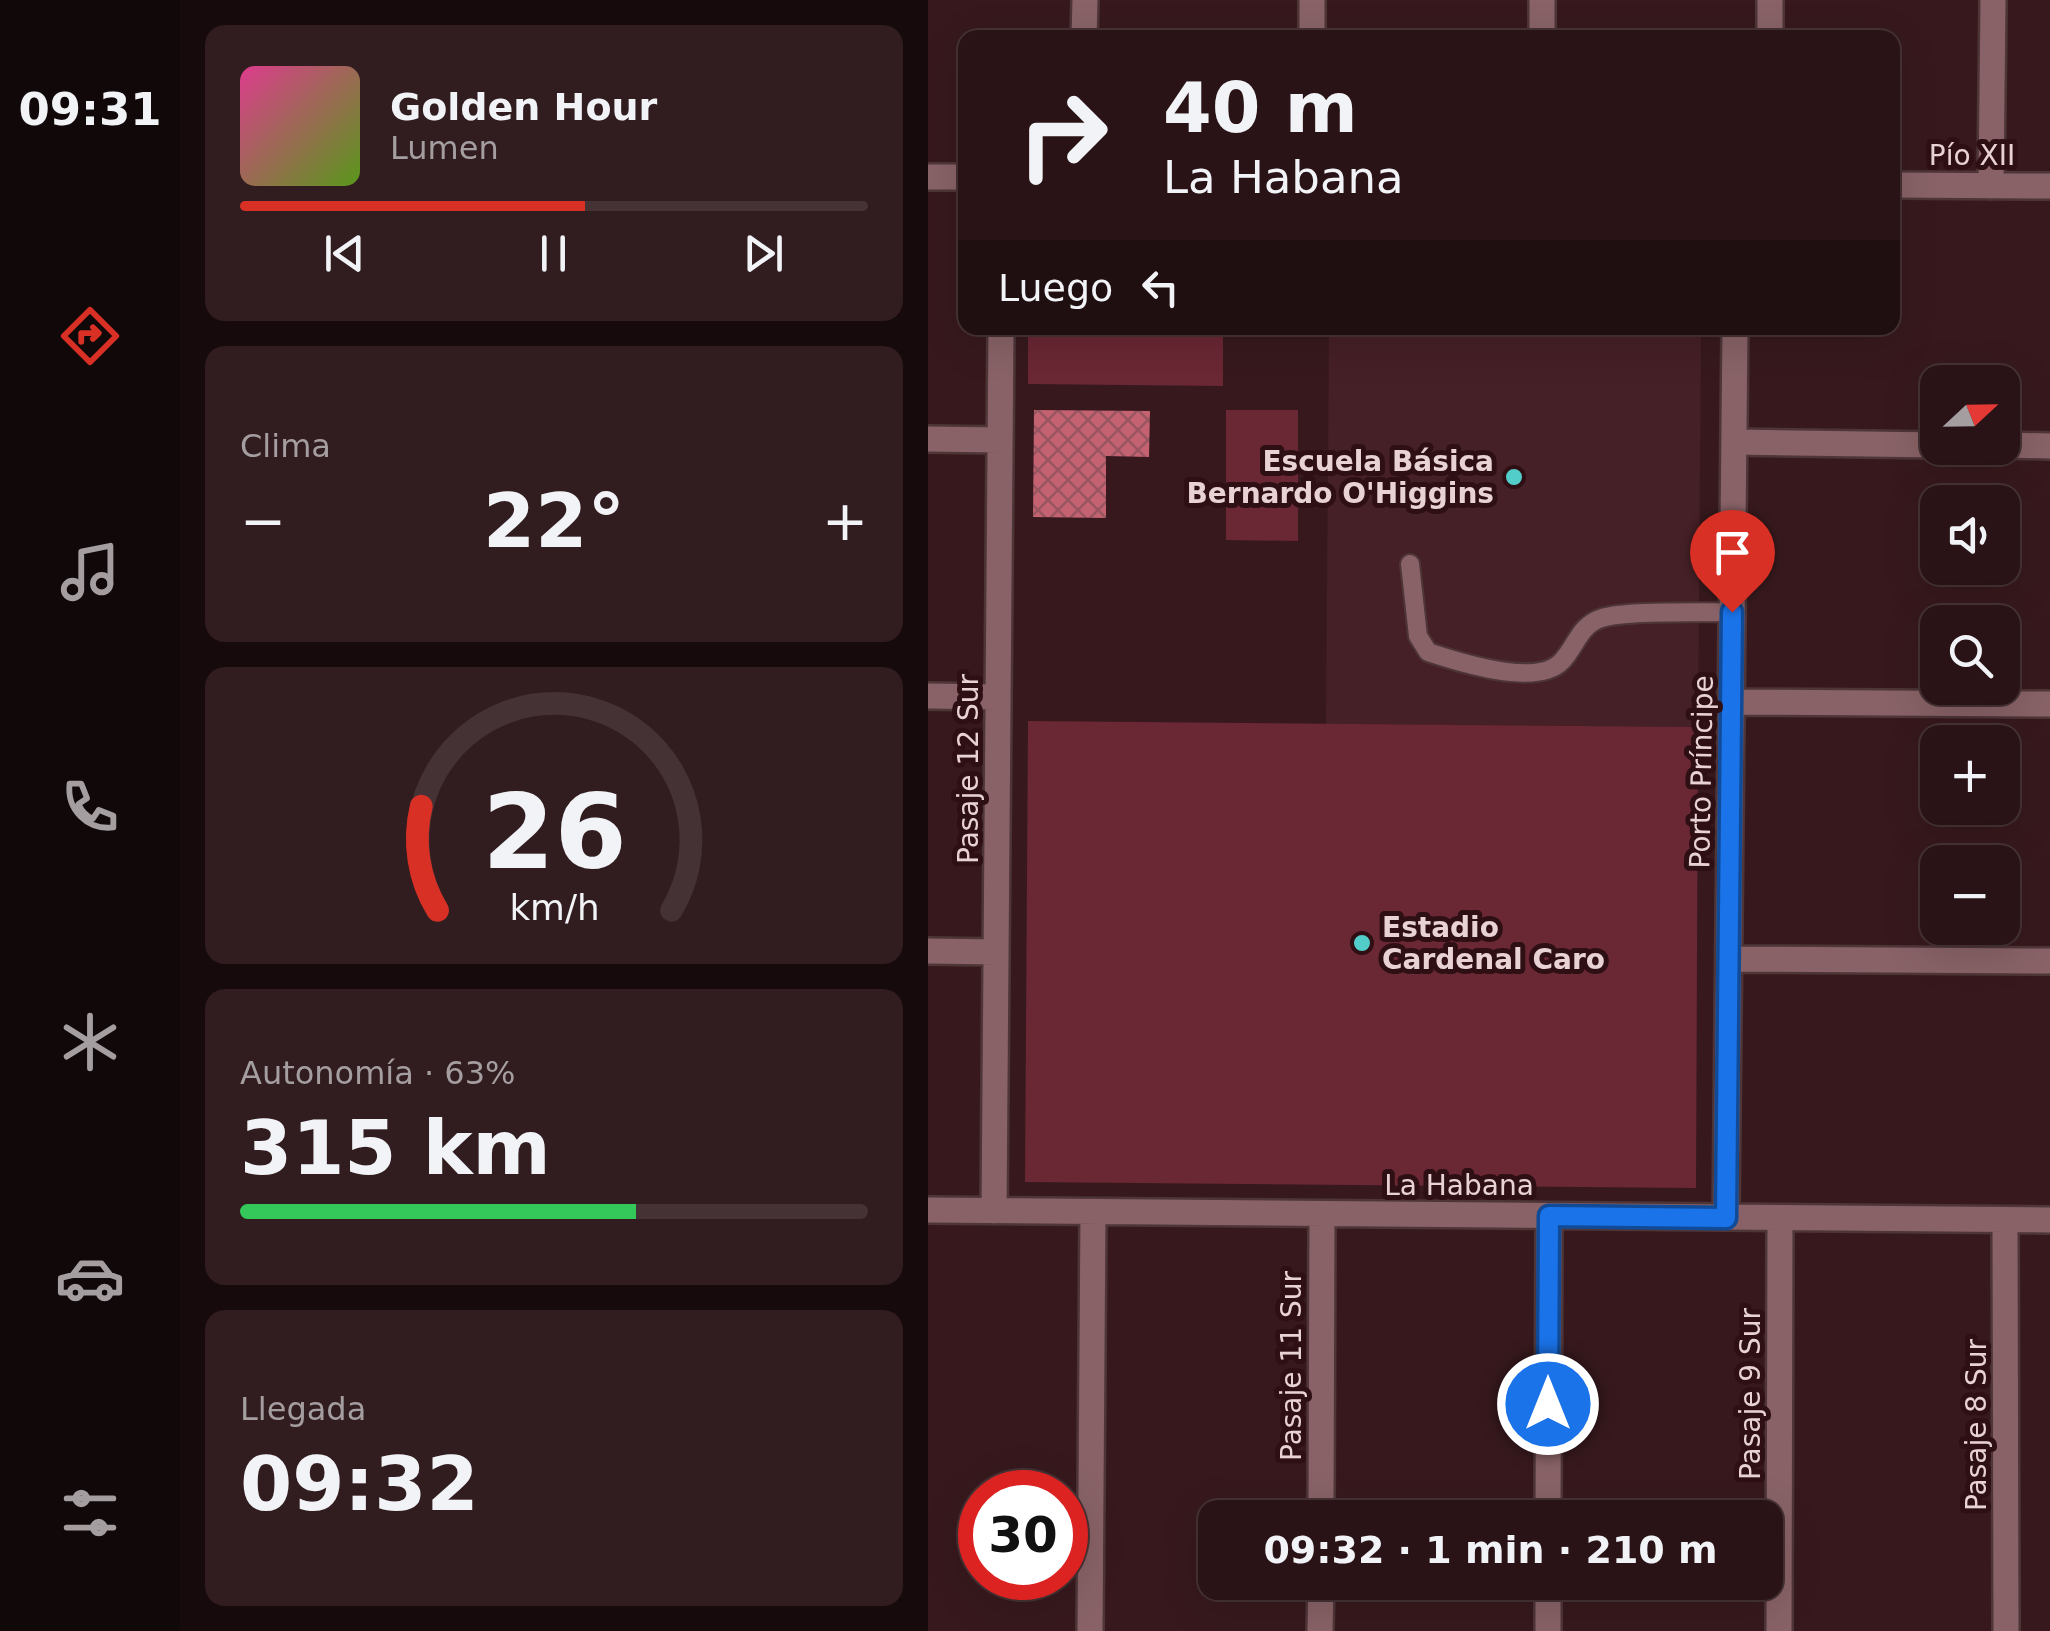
<!DOCTYPE html>
<html lang="es">
<head>
<meta charset="utf-8">
<style>
	:root { --surface:#291316; --page:#311c1f; --text:#f1f3f6; --muted:#a59ea1; --line:#453235; --accent:#d93025 }
	body { margin:0; font-family:"DejaVu Sans",sans-serif; background:var(--page); color:var(--text); height:100vh; display:flex; flex-direction:column; font-size:38px; white-space:nowrap }
	* { box-sizing:border-box; margin:0 }
	p { font-size:32px; color:var(--muted) }
	.icon { flex:none; width:55px; height:55px; fill:none; stroke:currentColor; stroke-width:2; stroke-linecap:round; stroke-linejoin:round }
	.map { position:relative; flex:1; overflow:hidden }
	.details { display:flex; flex-direction:column; gap:25px; padding:25px; background:#170a0c; width:748px }
	.details>* { flex:none }
	.guide { position:absolute; left:30px; top:30px; width:942px; height:305px; border-radius:20px; box-shadow:0 10px 40px #0002,0 0 0 2px var(--line); background:#291316; color:var(--text); overflow:hidden }
	.needle { width:65px; rotate:68deg }
	.tools { position:absolute; left:992px; top:365px; display:grid; gap:20px }
	.tools a { display:grid; place-items:center; width:100px; height:100px; border-radius:20px; background:var(--surface); box-shadow:0 10px 40px #0002,0 0 0 2px var(--line); font-size:50px }
	.speed { position:absolute; left:30px; top:1470px; display:flex; gap:20px; font-size:50px; font-weight:700; text-align:center }
	.speed>* { display:grid; place-content:center; width:130px; height:130px; border-radius:50%; background:var(--surface); box-shadow:0 10px 40px #0002,0 0 0 2px var(--line); line-height:1 }
	.speed .limit { border:15px solid #d22; background:#fff; color:#111 }
	.pin { position:absolute; display:grid; place-items:center; width:85px; height:85px; color:#fff; margin:-102px -42px; border-radius:50% 50% 50% 0; rotate:-45deg; box-shadow:0 0 10px #0007 }
	.pin .icon { rotate:45deg }
	.me { position:absolute; width:110px; margin:-55px; rotate:0deg; stroke-linejoin:round; filter:drop-shadow(0 0 8px #0008) }
	.turn { display:flex; align-items:center; gap:35px; height:210px; padding:0 40px; font-size:45px }
	.turn .icon { width:130px; height:130px; stroke-width:2.5 }
	.turn b { display:block; font-size:70px; line-height:85px }
	.then { display:flex; align-items:center; height:95px; padding:0 40px; background:#0003; gap:20px; font-size:38px }
	.big { font-size:75px; font-weight:700; line-height:1.1 }
	.details .card { flex:1; display:flex; flex-direction:column; justify-content:center; gap:15px; min-width:0; padding:0 35px; border-radius:20px; background:var(--page) }
	.details .dial { align-items:center; gap:0 }
	.dial svg { height:260px; overflow:visible; fill:none; stroke:var(--line); stroke-width:7; stroke-linecap:round; text-anchor:middle }
	.dial text { fill:var(--text); stroke:none }
	.song { display:flex; align-items:center; gap:30px }
	.cover { width:120px; height:120px; border-radius:15px; background:linear-gradient(135deg,hsl(330 70% 55%),hsl(90 70% 35%)) }
	.played { height:10px; border-radius:5px; background:linear-gradient(90deg,var(--accent) 55%,var(--line) 55%) }
	.keys { display:flex; justify-content:space-around; direction:ltr }
	.heat { display:flex; justify-content:space-between; align-items:center; font-size:55px; direction:ltr }
	.charge { height:15px; border-radius:8px; background:linear-gradient(90deg,#34c759 63%,var(--line) 0) }
	.trip { position:absolute; left:270px; top:1500px; width:585px; height:100px; border-radius:20px; background:var(--surface); box-shadow:0 10px 40px #0002,0 0 0 2px var(--line); font-weight:700; line-height:100px; text-align:center }
	main { display:flex; flex:1; min-height:0 }
	.tab-bar { display:flex; flex-direction:column; width:180px; justify-content:space-around; align-items:center; background:#100809; color:var(--muted) }
	.tab-bar .icon { width:70px; height:70px }
	.tab-bar .selected { color:var(--accent) }
	.tab-bar b { font-size:45px; color:var(--text) }
	.map>svg:first-child { display:block }
	.built { fill:#452026 }
	.grass { fill:#6a2734 }
	.building { fill:url(#building-cross-hatch) }
	.lines { fill:none; stroke-linecap:round; stroke-linejoin:round }
	.lane-casing { stroke:#4e3538; stroke-width:22 }
	.street-casing { stroke:#4e3538; stroke-width:30 }
	.lane { stroke:#886266; stroke-width:18 }
	.street { stroke:#886266; stroke-width:25 }
	.route-casing { stroke:#114b97; stroke-width:25 }
	.route { stroke:#1a73e8; stroke-width:18 }
	.poi-dot { fill:#53cdc9; stroke:#2d0f14; stroke-width:4 }
	.labels { text-anchor:middle; stroke-width:10; stroke-linejoin:round; paint-order:stroke }
	.street-label { font-size:28px; fill:#e8d2d4; stroke:#2d0f14 }
	.poi-label { font-size:28px; font-weight:bold; fill:#e8d2d4; stroke:#2d0f14; text-anchor:end }
</style>
</head>
<body>
<main>
<nav class="tab-bar">
<b>09:31</b>
<svg class="icon selected" aria-label="directions" viewBox="0 0 24 24"><path d="M12 3l9 9-9 9-9-9zM9 14v-3h6M13 9l2 2-2 2"/></svg>
<svg class="icon" aria-label="music" viewBox="0 0 24 24"><path d="M9 18V5l10-2v13"/><circle cx="6" cy="18" r="3"/><circle cx="16" cy="16" r="3"/></svg>
<svg class="icon" aria-label="phone" viewBox="0 0 24 24"><path d="M5 4h4l2 5-3 2q2 4 5 5l2-3 5 2v4C11 20 4 13 5 4z"/></svg>
<svg class="icon" aria-label="climate" viewBox="0 0 24 24"><path d="M12 3v18M4 7l16 10M4 17L20 7"/></svg>
<svg class="icon" aria-label="car" viewBox="0 0 24 24"><path d="M5 17H2v-5l4-1 3-4h7l3 4 3 1v5h-3M9 17h6M6 11h13"/><circle cx="7" cy="17" r="2"/><circle cx="17" cy="17" r="2"/></svg>
<svg class="icon" aria-label="filters" viewBox="0 0 24 24"><path d="M4 7h16M4 17h16"/><circle cx="9" cy="7" r="2"/><circle cx="15" cy="17" r="2"/></svg>
</nav>
<section class="details">
<div class="card">
<div class="song"><i class="cover"></i><div><b>Golden Hour</b><p>Lumen</p></div></div>
<div class="played"></div>
<div class="keys"><svg class="icon" aria-label="previous" viewBox="0 0 24 24"><path d="M18 5L8 12l10 7zM5 5v14"/></svg><svg class="icon" aria-label="pause" viewBox="0 0 24 24"><path d="M8 5v14M16 5v14"/></svg><svg class="icon" aria-label="next" viewBox="0 0 24 24"><path d="M6 5l10 7-10 7zM19 5v14"/></svg></div>
</div>
<div class="card"><p>Clima</p>
<div class="heat"><a>−</a><b class="big">22°</b><a>+</a></div>
</div>
<div class="card dial"><svg viewBox="0 0 100 80">
<path d="M14 69A42 42 0 1 1 86 69"/>
<path d="M14 69A42 42 0 0 1 9 37" stroke="#d93025"/>
<text x="50" y="56" font-size="32" font-weight="700">26</text>
<text x="50" y="72" font-size="11">km/h</text>
</svg></div>
<div class="card"><p>Autonomía · 63%</p><b class="big">315 km</b><div class="charge"></div></div>
<div class="card"><p>Llegada</p><b class="big">09:32</b></div>
</section>
<div class="map">
<svg width="1123" height="1631" viewBox="0 0 1123 1631">
	<defs>
		<pattern id="building-cross-hatch" width="8" height="8" patternUnits="userSpaceOnUse" patternTransform="scale(2.5)"><rect width="8" height="8" fill="#c46271"/><path d="M0 0l8 8M0 8l8-8" fill="none" stroke="#985660"/></pattern>
	</defs>
	<rect width="100%" height="100%" fill="#37191d"/>
	<!-- built -->
	<path class="built" d="M 401,328 L 773,328 L 770,727 L 398,724 Z"/>
	<!-- grass -->
	<path class="grass" d="M 100,328 L 295,328 L 295,386 L 100,384 Z
		M 298,410 L 370,410 L 370,541 L 298,540 Z
		M 100,721 L 770,727 L 768,1188 L 97,1182 Z"/>
	<!-- building -->
	<path class="building" d="M 106,410 L 222,411 L 221,457 L 178,456 L 178,518 L 105,517 Z"/>
	<g class="lines">
		<defs>
			<path id="lane" d="M 482,564 L 490,636 L 500,652 C 530,662 608,687 633,662 C 648,647 651,625 674,618 C 697,610 776,613 805,612"/>
			<path id="street" d="M 156,38 L 157,0
				M 384,38 L 384,0
				M 614,38 L 614,0
				M 842,38 L 842,0
				M 0,177 L 38,177
				M 965,185 L 1123,186
				M 1063,186 L 1065,0
				M 0,439 L 72,440
				M 806,442 L 1010,445
				M 1075,445 L 1123,446
				M 0,696 L 70,697
				M 804,702 L 1123,704
				M 0,951 L 68,952
				M 801,959 L 1123,961
				M 0,1210 L 1123,1220
				M 66,1211 L 73,328
				M 798,1217 L 807,328
				M 1077,1220 L 1078,1631
				M 393,1518 L 394,1214
				M 620,1518 L 621,1216
				M 162,1631 L 165,1212
				M 392,1631 L 393,1582
				M 620,1631 L 620,1582
				M 851,1631 L 852,1218"/>
		</defs>
		<!-- lane casing -->
		<use href="#lane" class="lane-casing"/>
		<!-- street casing -->
		<use href="#street" class="street-casing"/>
		<!-- lane -->
		<use href="#lane" class="lane"/>
		<!-- street -->
		<use href="#street" class="street"/>
	</g>
	<g class="lines">
		<defs>
			<path id="route" d="M 620,1404 L 621,1216 L 798,1218 L 804,612"/>
		</defs>
		<!-- route casing -->
		<use href="#route" class="route-casing"/>
		<!-- route -->
		<use href="#route" class="route"/>
	</g>
	<!-- markers -->
	<g class="poi-dot">
		<circle cx="586" cy="477" r="10"/>
		<circle cx="434" cy="943" r="10"/>
	</g>
	<g class="labels">
		<!-- street labels -->
		<g class="street-label">
			<text x="1044" y="165">Pío XII</text>
			<text transform="translate(40 769) rotate(-90)" y="10">Pasaje 12 Sur</text>
			<text transform="translate(773 772) rotate(-89)" y="10">Porto Príncipe</text>
			<text x="531" y="1195">La Habana</text>
			<text transform="translate(363 1366) rotate(-90)" y="10">Pasaje 11 Sur</text>
			<text transform="translate(822 1394) rotate(-90)" y="10">Pasaje 9 Sur</text>
			<text transform="translate(1048 1425) rotate(-90)" y="10">Pasaje 8 Sur</text>
		</g>
		<!-- poi labels -->
		<g class="poi-label">
			<text x="566" y="471">Escuela Básica<tspan x="566" dy="32">Bernardo O'Higgins</tspan></text>
			<text x="454" y="937" text-anchor="start">Estadio<tspan x="454" dy="32">Cardenal Caro</tspan></text>
		</g>
	</g>
</svg>
<div class="tools">
<a><svg class="needle" viewBox="-14 -14 28 28"><path d="M0-13l5 13h-10z" fill="#e53935"/><path d="M0 13l5-13h-10z" fill="#a59ea1"/></svg></a>
<a><svg class="icon" aria-label="sound" viewBox="0 0 24 24"><path d="M4 9h4l5-4v14l-5-4H4zM17 9q2 3 0 6"/></svg></a>
<a><svg class="icon" aria-label="search" viewBox="0 0 24 24"><circle cx="10" cy="10" r="6"/><path d="M15 15l6 6"/></svg></a>
<a>+</a>
<a>−</a>
</div>
<div class="speed"><div class="limit">30</div></div>
<div class="pin" style="left:804px;top:612px;background:#d93025"><svg class="icon" aria-label="arrive" viewBox="0 0 24 24"><path d="M6 21V4h12l-3 4 3 4H6"/></svg></div>
<svg class="me" style="left:620px;top:1404px" viewBox="-20 -20 40 40"><circle r="17" fill="#1a73e8" stroke="#fff" stroke-width="3"/><path d="M0-11L8 9 0 5-8 9z" fill="#fff"/></svg>
<div class="trip">09:32 · 1 min · 210 m</div>
<div class="guide">
<div class="turn"><svg class="icon" aria-label="right" viewBox="0 0 24 24"><path d="M7 20v-9h11M14 6l5 5-5 5"/></svg><div><b>40 m</b>La Habana</div></div>
<div class="then">Luego<svg class="icon" aria-label="left" viewBox="0 0 24 24"><path d="M17 20v-9H6M10 6l-5 5 5 5"/></svg></div>
</div>
</div>
</main>
</body>
</html>
